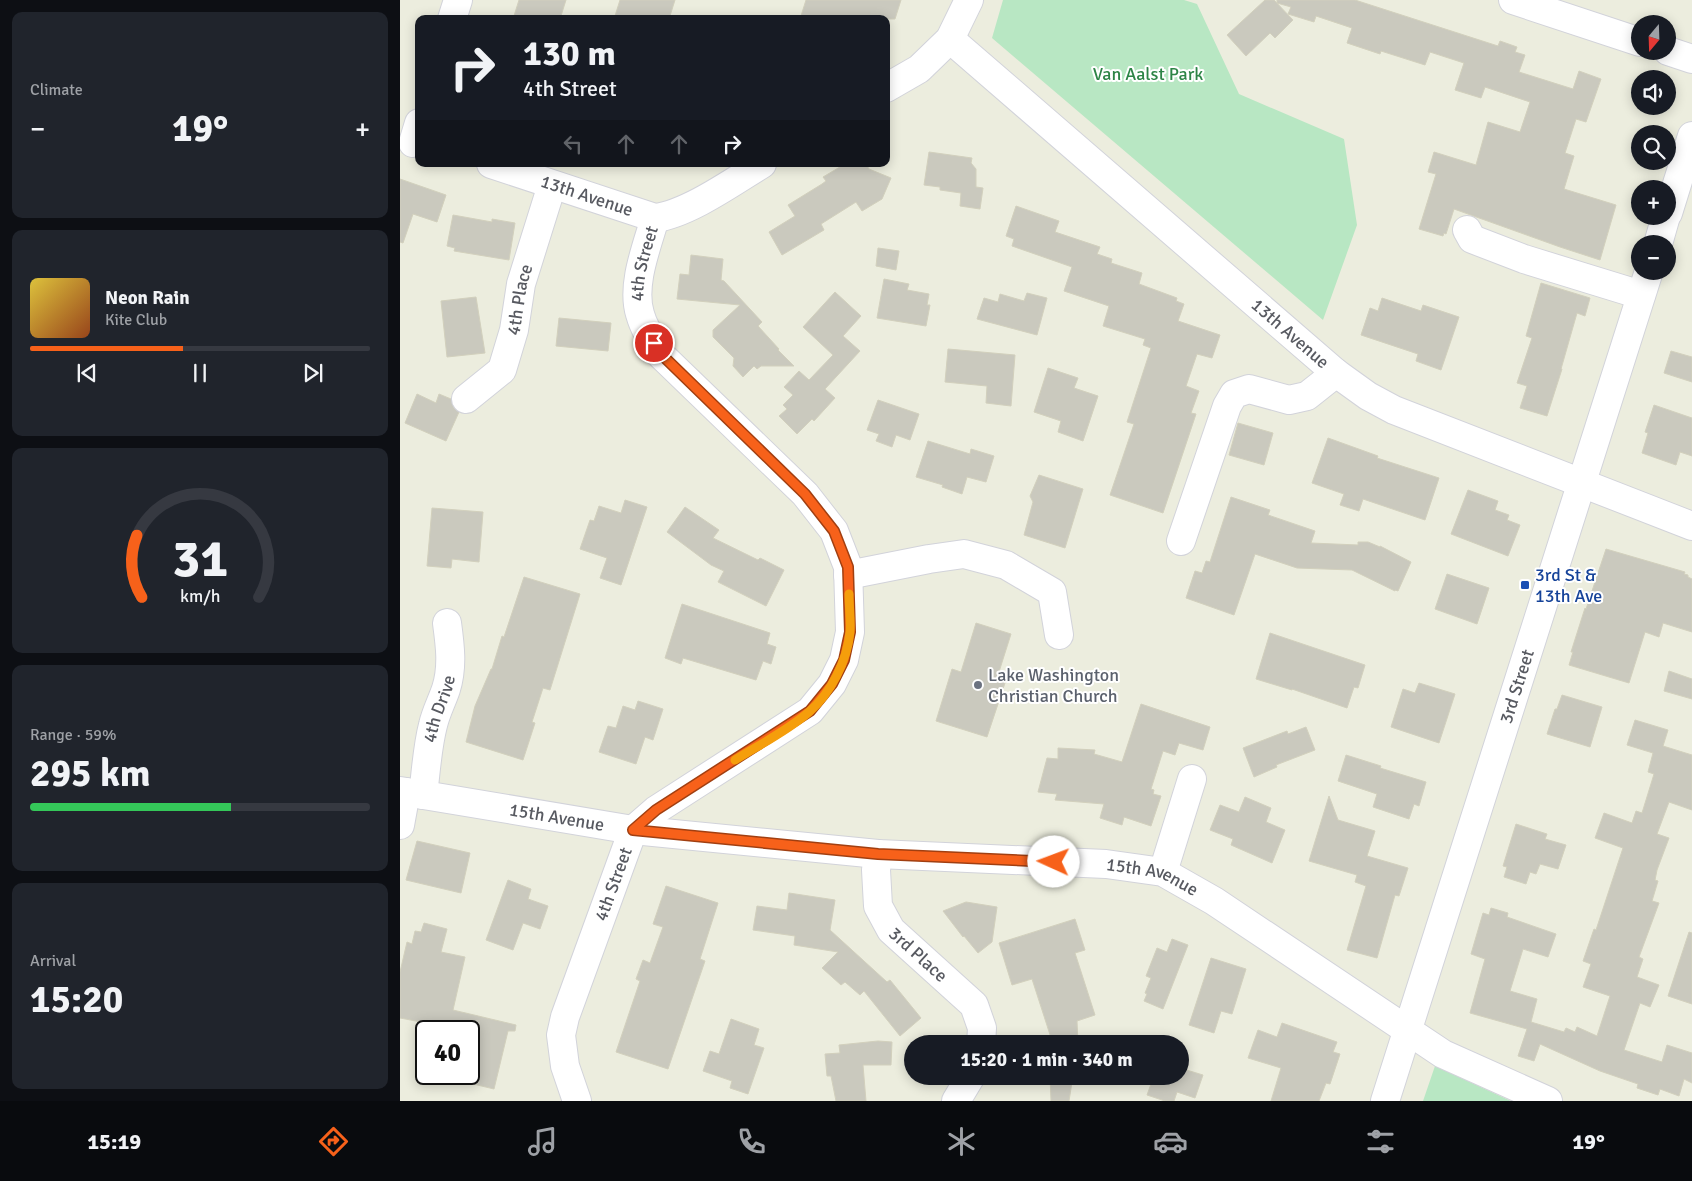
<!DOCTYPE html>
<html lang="en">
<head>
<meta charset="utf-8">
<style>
	:root { --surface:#171b24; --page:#20242c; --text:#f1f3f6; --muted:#9ea1a6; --line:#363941; --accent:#f7611a }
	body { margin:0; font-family:Signika,sans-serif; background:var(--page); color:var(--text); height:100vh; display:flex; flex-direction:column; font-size:19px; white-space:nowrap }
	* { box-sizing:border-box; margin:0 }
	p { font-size:16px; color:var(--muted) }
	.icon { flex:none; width:28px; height:28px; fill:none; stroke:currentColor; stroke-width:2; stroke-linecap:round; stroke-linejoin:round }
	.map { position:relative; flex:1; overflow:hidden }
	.sheet { display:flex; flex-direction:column; gap:12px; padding:12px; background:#0d0f14; width:400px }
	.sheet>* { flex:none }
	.hud { position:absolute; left:15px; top:15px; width:475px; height:152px; border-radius:10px; box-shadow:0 2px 12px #0003; background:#171b24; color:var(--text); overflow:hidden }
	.needle { width:32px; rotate:199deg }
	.controls { position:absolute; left:1231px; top:15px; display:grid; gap:10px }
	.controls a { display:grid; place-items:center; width:45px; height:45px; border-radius:50%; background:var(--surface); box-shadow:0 2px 12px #0003; font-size:25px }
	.speed { position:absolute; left:15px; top:1020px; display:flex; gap:10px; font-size:25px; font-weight:700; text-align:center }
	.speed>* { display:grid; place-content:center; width:65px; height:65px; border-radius:50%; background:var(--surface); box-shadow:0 2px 12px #0003; line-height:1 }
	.speed .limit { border:2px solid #111; border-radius:8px; background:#fff; color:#111 }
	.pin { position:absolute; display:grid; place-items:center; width:42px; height:42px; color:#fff; margin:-21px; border:2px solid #fff; border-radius:50%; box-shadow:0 1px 5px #0007 }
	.me { position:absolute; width:55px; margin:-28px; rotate:272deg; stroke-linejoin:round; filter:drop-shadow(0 0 4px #0008) }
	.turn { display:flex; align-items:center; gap:18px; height:105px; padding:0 25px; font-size:22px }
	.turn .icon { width:65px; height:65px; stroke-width:2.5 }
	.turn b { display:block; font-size:35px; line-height:42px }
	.lanes { display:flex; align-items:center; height:48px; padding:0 25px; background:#0003; justify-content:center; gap:25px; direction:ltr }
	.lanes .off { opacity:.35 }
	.big { font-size:38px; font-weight:700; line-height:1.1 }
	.sheet .tile { flex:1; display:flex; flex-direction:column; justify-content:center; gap:8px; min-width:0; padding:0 18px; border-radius:10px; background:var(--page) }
	.sheet .dial { align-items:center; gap:0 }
	.dial svg { height:130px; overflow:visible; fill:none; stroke:var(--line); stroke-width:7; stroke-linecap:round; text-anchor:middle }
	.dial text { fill:var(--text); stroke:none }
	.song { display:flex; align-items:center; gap:15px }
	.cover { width:60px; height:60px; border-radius:8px; background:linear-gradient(135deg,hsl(50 70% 55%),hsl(20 70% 35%)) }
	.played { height:5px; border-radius:2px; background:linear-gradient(90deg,var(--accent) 45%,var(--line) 45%) }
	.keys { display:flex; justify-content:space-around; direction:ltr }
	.heat { display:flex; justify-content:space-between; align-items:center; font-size:28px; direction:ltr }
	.charge { height:8px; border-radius:4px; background:linear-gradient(90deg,#34c759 59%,var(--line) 0) }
	.trip { position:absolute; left:504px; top:1035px; width:285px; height:50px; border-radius:25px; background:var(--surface); box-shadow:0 2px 12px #0003; font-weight:700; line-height:50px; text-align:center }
	.tabs { display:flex; height:80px; justify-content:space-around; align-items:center; background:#090b0e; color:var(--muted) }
	.tabs .icon { width:35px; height:35px }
	.tabs .active { color:var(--accent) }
	.tabs b { font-size:22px; color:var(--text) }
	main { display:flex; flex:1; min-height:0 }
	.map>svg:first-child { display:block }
	.green { fill:#b8e7c3 }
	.building { fill:#cac9be; stroke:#d2d0bd }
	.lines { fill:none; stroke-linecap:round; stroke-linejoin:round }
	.minor-casing { stroke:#d2d3da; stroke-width:30 }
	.minor { stroke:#fff; stroke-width:28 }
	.route-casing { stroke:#a13f11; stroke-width:12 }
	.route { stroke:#f7611a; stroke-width:9 }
	.slow { stroke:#f59e0b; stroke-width:9 }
	.transit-dot { fill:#1a4fb4; stroke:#fff; stroke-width:2 }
	.worship-dot { fill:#6b7280; stroke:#fff; stroke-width:2 }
	.labels { text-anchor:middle; stroke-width:4; stroke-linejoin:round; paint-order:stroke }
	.park-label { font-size:18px; fill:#2d8446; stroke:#fff }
	.street-label { font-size:18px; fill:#585a61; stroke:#fff }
	.transit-label { font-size:18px; fill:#164399; stroke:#fff; text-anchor:start }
	.worship-label { font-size:18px; fill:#5b616d; stroke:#fff; text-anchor:start }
</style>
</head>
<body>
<main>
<section class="sheet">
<div class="tile"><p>Climate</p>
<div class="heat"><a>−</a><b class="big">19°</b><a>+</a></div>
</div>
<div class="tile">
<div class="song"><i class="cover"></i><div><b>Neon Rain</b><p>Kite Club</p></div></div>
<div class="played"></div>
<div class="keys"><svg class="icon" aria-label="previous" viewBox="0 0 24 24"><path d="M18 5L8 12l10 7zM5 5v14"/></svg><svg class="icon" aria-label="pause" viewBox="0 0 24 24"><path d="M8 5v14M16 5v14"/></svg><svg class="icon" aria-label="next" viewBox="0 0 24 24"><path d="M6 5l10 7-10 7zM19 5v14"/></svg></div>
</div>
<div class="tile dial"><svg viewBox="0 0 100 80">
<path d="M14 69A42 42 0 1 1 86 69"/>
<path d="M14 69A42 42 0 0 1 11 31" stroke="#f7611a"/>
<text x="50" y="56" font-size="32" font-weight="700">31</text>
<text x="50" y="72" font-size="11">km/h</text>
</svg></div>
<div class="tile"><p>Range · 59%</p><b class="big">295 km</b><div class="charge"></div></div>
<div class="tile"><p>Arrival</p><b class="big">15:20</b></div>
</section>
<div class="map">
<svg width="1292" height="1101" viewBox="0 0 1292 1101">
	<rect width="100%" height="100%" fill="#ecedde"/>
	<!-- green -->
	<path class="green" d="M 603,0 L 784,0 L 797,4 L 839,94 L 944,139 L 957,225 L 923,320 L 592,38 Z
		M 1035,1066 L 1111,1101 L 1023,1101 Z"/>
	<!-- building -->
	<path class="building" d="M 119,0 L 166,0 L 160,19 L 113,19 Z
		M 220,0 L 275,0 L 269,19 L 214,19 Z
		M 406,0 L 501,0 L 495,19 L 400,19 Z
		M 865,0 L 874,0 L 893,20 L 875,38 L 870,33 L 846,56 L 827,35 Z
		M 877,0 L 955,0 L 1098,46 L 1100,41 L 1117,47 L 1115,52 L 1125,55 L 1119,72 L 1173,89 L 1179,71 L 1201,79 L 1186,122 L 1176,119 L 1165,153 L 1174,156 L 1164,189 L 1216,205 L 1200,260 L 1160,247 L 1054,209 L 1046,234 L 1044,233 L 1043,236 L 1019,229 L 1036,174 L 1028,172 L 1034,152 L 1076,165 L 1088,122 L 1120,132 L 1130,102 L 1085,87 L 1081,98 L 1055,90 L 1064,63 L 1030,52 L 1025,65 L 981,51 L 980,54 L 947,43 L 952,28 L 916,16 L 914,22 L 888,14 L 891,7 L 877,3 Z
		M 529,152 L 572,158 L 571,163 L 576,169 L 576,187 L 583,188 L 580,209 L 560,206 L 561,193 L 540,190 L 540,187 L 524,185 Z
		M 445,164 L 466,164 L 469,169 L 491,178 L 482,199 L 462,211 L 456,202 L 421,224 L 424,230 L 382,255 L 369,232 L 395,216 L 388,205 L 422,184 L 426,181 L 423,177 Z
		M 0,179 L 46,195 L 37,222 L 13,214 L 3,243 L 0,242 Z
		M 616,206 L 659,221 L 655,232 L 700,247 L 697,254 L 712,259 L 711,263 L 742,273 L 739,284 L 777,298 L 776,301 L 784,304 L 778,321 L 820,335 L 812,358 L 797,354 L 786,386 L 799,391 L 791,413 L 796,414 L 763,513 L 710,495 L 734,424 L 727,422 L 751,348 L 743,345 L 745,339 L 703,326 L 709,306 L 664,291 L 672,267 L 612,246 L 614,239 L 606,236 Z
		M 53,215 L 92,222 L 92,219 L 115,223 L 109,260 L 54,251 L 55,248 L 47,246 Z
		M 478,248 L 499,251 L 496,270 L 476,266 Z
		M 291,255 L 323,259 L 321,280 L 324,281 L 362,322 L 358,326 L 379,349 L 378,350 L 394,366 L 361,366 L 357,369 L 354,366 L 343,377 L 333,366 L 334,358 L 313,337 L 313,330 L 340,305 L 277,299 L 280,274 L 289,275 Z
		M 484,279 L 509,284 L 507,290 L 529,294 L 527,305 L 530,305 L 526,326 L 477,318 Z
		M 1141,283 L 1190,298 L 1185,316 L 1177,313 L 1161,369 L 1162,369 L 1147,416 L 1120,408 L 1127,386 L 1117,383 L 1132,338 L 1126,336 Z
		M 435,292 L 461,316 L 443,336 L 460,351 L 425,389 L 435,398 L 414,421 L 412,419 L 397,434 L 379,416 L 387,409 L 383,405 L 393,395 L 384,387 L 399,371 L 409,380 L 433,355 L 403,327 Z
		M 627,293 L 647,298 L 637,335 L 577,319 L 584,298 L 598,302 L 600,294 L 624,301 Z
		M 76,297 L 85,353 L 47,357 L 41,301 Z
		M 982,298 L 1021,311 L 1023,305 L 1059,317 L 1041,370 L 1016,361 L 1018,354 L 961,335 L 970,308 L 978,311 Z
		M 159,318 L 211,323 L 208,351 L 156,346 Z
		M 548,349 L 615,355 L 611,406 L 586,403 L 587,386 L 545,382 Z
		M 1271,351 L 1292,357 L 1292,382 L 1264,373 Z
		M 648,368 L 678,378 L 674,388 L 698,396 L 683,441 L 658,432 L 661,421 L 634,412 Z
		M 17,394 L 36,403 L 39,394 L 51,399 L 54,408 L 59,412 L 46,441 L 5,423 Z
		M 478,400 L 519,414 L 510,440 L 496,435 L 492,447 L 476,441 L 479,434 L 467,430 Z
		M 1254,405 L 1292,418 L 1292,456 L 1280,452 L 1276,465 L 1242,453 L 1248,433 L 1245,432 Z
		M 838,423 L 873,433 L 864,465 L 829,455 Z
		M 928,438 L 978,456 L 977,458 L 1039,478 L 1025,520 L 963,499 L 959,511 L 940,505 L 944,494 L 912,483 Z
		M 528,441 L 570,454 L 571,449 L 594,456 L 586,482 L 567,477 L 562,494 L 542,487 L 543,485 L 516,477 Z
		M 639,475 L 683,489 L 665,548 L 624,535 L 633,502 L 630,496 Z
		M 1068,490 L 1098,501 L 1095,510 L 1109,515 L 1107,520 L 1120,525 L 1108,556 L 1051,534 Z
		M 831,497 L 870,510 L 868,515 L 915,531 L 911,543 L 958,545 L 958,542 L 968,542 L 980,547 L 980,546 L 1011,562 L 998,591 L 995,590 L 995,591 L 952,570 L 897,568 L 855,554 L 834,615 L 786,598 L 795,571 L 802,573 L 806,561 L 810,562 Z
		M 225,500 L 247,507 L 221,585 L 200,578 L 207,558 L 180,549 L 190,520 L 194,521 L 199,506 L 221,513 Z
		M 285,507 L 319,530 L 313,538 L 358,560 L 360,558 L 384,570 L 366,606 L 318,582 L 324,571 L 311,565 L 267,532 Z
		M 32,508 L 83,512 L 79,562 L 52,559 L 51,568 L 27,566 Z
		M 1206,549 L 1285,572 L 1284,574 L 1288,575 L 1288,577 L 1292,579 L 1292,632 L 1263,623 L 1259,637 L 1245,632 L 1229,683 L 1169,665 L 1173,652 L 1171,652 L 1185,608 L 1186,609 Z
		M 1047,574 L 1089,588 L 1077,624 L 1035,609 Z
		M 124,577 L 180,594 L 150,690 L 143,688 L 132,722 L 135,723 L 123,760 L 66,742 L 75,706 L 91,669 L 92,669 L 102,636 L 104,637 Z
		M 282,604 L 370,633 L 367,644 L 376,647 L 371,664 L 363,661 L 356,680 L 283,658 L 281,664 L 265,658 Z
		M 576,623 L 611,634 L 598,675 L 607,677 L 587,737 L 536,721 L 552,669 L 561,672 Z
		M 870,633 L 965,665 L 958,688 L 954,687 L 947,708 L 892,689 L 892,690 L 856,679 Z
		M 1269,671 L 1292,679 L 1292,699 L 1264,691 Z
		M 1019,683 L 1055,694 L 1039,743 L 991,727 L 1003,689 L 1015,693 Z
		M 1162,695 L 1202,707 L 1190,747 L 1147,734 L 1155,709 L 1157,709 Z
		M 238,701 L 263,709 L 253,740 L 245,737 L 236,764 L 199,752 L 208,726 L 216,728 L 223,706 L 235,710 Z
		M 741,704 L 810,727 L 803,750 L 779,743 L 775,755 L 763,751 L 751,789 L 754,790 L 753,794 L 761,796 L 751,826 L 724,817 L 722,825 L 700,818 L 704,804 L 655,800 L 657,794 L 638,792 L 647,758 L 658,759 L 658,748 L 695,750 L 694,754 L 722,762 Z
		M 1235,720 L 1268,730 L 1263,746 L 1292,755 L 1292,810 L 1269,802 L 1257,834 L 1269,838 L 1257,870 L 1255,880 L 1258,881 L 1252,901 L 1259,903 L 1239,957 L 1243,959 L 1237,977 L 1259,985 L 1250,1007 L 1240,1003 L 1224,1050 L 1262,1062 L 1267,1045 L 1292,1053 L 1292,1083 L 1284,1079 L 1279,1096 L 1260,1089 L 1258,1095 L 1237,1088 L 1238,1084 L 1200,1071 L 1140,1044 L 1134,1061 L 1118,1056 L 1127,1029 L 1070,1013 L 1085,959 L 1071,954 L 1083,913 L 1089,915 L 1091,908 L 1108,913 L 1107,917 L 1156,934 L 1148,957 L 1123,949 L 1110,991 L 1137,999 L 1131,1022 L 1164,1032 L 1166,1028 L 1175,1032 L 1177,1027 L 1197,1036 L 1210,996 L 1183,987 L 1191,964 L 1183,961 L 1194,929 L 1196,930 L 1223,848 L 1195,838 L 1204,813 L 1232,823 L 1236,811 L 1242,813 L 1254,774 L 1248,772 L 1253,753 L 1227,745 Z
		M 906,727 L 915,750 L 876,765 L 877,767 L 854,777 L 843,748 L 887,731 L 888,734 Z
		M 946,755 L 981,766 L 980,768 L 1026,782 L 1019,806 L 1014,804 L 1009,819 L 973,807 L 977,794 L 938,781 Z
		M 929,796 L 938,820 L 975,831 L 967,856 L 1008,868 L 999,896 L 995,895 L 977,958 L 947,950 L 966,886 L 955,882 L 957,875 L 909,861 Z
		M 845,797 L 871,808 L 866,822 L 885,830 L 872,863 L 831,845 L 833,839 L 810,830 L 820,805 L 839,812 Z
		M 1116,824 L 1147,834 L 1145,839 L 1166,845 L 1158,869 L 1140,864 L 1136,874 L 1130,872 L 1126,884 L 1104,877 L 1107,867 L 1103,866 Z
		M 17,841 L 70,853 L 61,893 L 6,880 Z
		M 108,880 L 131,889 L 128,899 L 148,906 L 140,929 L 123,923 L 113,950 L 86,940 Z
		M 266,886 L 318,903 L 300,959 L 305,961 L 268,1069 L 216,1052 L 240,981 L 236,979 L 243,960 L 250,963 L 263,927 L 253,924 Z
		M 389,893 L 435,900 L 430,930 L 487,982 L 490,980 L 521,1018 L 500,1036 L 464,991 L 460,995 L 445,982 L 441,985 L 422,968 L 438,952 L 394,945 L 395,936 L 353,930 L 357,906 L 387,910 Z
		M 566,902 L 597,907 L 592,942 L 578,953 L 564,936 L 563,937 L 543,911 Z
		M 675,919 L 685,950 L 675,953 L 695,1015 L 677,1021 L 678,1044 L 653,1044 L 632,979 L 612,985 L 599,943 Z
		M 24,923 L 47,929 L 41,952 L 65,957 L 53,1010 L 116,1025 L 115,1031 L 108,1031 L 94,1089 L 69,1083 L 69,1031 L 0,1018 L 0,972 L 7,942 L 12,944 L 15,931 L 21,932 Z
		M 1289,932 L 1292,933 L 1292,1004 L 1268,996 Z
		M 772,939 L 788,945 L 763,1009 L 744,1001 L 747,994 L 745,993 L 751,978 L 746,976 L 757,948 L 767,952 Z
		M 811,958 L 846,969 L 832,1014 L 821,1011 L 814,1033 L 789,1025 Z
		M 331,1019 L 359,1029 L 354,1045 L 364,1048 L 348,1094 L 330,1088 L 332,1081 L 303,1071 L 310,1051 L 319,1054 Z
		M 882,1023 L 937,1042 L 933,1052 L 940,1054 L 930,1084 L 926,1083 L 919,1101 L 871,1101 L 881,1068 L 848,1058 L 858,1030 L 877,1037 Z
		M 478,1041 L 492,1042 L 491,1065 L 463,1065 L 466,1101 L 436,1101 L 431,1076 L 427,1076 L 425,1054 L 440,1053 L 439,1045 Z
		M 780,1068 L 803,1075 L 795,1098 L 777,1092 L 774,1101 L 765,1101 L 747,1095 L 751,1084 L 739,1080 L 740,1076 L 780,1076 Z
		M 650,1076 L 673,1076 L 669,1101 L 651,1101 Z"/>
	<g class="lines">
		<defs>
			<g id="minor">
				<path d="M 1113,0 L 1240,42"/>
				<path d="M 52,19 L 58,0"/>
				<path id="s1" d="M 550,39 L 936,373 L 968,396 L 994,410 L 1292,526"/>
				<path d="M 1268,51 L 1292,59"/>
				<path d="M 486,88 L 519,69 L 550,39 L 569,0"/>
				<path d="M 13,143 L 19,123"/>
				<path id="s2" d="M 91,164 L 255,218 C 288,214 334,181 362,164"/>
				<path d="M 1268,213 L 1292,136"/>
				<path d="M 1067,230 L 1072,239 L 1124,259 L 1241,295"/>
				<path d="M 1258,244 L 1266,216"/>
				<path id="s3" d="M 66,399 L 102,370 L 114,330 L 121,284 L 152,185"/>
				<path d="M 781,541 L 827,406 L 834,394 L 849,389 L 889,400 L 907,396 L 936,373"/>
				<path d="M 448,575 L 529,559 L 564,554 L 606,565 L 652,592 L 659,635"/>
				<path id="s4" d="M 0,791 L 233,830 L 478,854 L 706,864 L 763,872 L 814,901 L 1043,1054 L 1148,1101"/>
				<path id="s5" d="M 23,795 C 26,772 27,748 33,725 C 36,712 42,701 46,689 C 53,667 50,645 47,623"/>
				<path d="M 0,825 L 6,792"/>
				<path id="s6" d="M 478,854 L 476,870 L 478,906 L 491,930 L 574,1005 L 582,1028 L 581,1044"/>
				<path d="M 763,872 L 792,779"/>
				<path id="s7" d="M 177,1101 L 165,1066 L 161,1035 L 165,1017 L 233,830 L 256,810 L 410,711 L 432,684 L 444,660 L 450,632 L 448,567 L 434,531 L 405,494 L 261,355 C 253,342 244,329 240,314 C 231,285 247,246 255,218"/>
				<path d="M 556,1101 L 571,1076"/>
				<path id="s8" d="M 985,1101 L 1249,271"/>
			</g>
		</defs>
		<!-- minor casing -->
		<use href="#minor" class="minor-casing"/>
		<!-- minor -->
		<use href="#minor" class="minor"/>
	</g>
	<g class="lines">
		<defs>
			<path id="route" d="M 254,343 L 262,355 L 405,494 L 434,531 L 448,567 L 450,632 L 444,660 L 432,684 L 410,711 L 256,810 L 233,830 L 478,854 L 654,862"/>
		</defs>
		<!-- route casing -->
		<use href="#route" class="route-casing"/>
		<!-- route -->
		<use href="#route" class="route"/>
		<!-- slow -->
		<path class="slow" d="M 335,760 C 359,745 387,731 409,712 C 431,693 447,661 450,632 C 451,620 449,607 449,594"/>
	</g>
	<!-- markers -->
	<rect class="transit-dot" x="1120" y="580" width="10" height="10" rx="2.5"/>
	<circle class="worship-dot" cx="578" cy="685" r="5"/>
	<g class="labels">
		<!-- park labels -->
		<g class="park-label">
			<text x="748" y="80">Van Aalst Park</text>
		</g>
		<!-- street labels -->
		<g class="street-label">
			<text dy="6" stroke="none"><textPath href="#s2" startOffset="101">13th Avenue</textPath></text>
			<text dy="6" stroke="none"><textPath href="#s7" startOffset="1038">4th Street</textPath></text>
			<text dy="6" stroke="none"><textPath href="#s3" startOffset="119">4th Place</textPath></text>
			<text dy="6" stroke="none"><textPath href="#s1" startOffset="450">13th Avenue</textPath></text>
			<text dy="6" stroke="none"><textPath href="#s8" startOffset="435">3rd Street</textPath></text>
			<text dy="6" stroke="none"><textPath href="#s5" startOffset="88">4th Drive</textPath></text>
			<text dy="6" stroke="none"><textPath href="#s4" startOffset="159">15th Avenue</textPath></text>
			<text dy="6" stroke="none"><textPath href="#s4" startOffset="759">15th Avenue</textPath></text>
			<text dy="6" stroke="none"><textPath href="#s7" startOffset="228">4th Street</textPath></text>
			<text dy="6" stroke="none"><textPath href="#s6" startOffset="116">3rd Place</textPath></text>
		</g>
		<!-- transit labels -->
		<g class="transit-label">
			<text x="1135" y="581">3rd St &amp;<tspan x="1135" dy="21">13th Ave</tspan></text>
		</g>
		<!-- worship labels -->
		<g class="worship-label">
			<text x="588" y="681">Lake Washington<tspan x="588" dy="21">Christian Church</tspan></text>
		</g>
	</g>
</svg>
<div class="controls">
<a><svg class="needle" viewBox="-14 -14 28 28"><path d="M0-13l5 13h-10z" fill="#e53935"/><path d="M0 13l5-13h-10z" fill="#9ea1a6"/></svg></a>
<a><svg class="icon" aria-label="sound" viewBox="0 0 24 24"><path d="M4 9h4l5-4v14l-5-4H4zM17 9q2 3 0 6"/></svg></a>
<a><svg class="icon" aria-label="search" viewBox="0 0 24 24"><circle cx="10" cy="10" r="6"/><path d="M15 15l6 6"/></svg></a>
<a>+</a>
<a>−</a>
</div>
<div class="speed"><div class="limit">40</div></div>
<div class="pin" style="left:254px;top:343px;background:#d93025"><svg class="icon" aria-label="arrive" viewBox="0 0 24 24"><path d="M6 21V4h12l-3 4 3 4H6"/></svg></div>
<svg class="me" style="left:654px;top:862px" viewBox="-20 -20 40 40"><circle r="19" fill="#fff"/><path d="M0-13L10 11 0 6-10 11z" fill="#f7611a"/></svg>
<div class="trip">15:20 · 1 min · 340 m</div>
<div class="hud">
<div class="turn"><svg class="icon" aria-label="right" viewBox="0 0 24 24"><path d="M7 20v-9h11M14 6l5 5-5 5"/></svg><div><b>130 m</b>4th Street</div></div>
<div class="lanes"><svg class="icon off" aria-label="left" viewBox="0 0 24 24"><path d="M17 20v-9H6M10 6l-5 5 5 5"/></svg><svg class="icon off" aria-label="ahead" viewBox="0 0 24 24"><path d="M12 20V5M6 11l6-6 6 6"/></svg><svg class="icon off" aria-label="ahead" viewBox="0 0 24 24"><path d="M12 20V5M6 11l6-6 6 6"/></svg><svg class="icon" aria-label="right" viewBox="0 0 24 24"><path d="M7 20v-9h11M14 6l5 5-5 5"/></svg></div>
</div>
</div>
</main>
<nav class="tabs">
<b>15:19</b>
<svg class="icon active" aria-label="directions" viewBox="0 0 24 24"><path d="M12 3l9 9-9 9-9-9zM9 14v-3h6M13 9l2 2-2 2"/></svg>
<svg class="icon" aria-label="music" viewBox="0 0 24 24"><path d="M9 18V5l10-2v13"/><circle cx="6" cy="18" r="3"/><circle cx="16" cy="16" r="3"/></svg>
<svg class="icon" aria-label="phone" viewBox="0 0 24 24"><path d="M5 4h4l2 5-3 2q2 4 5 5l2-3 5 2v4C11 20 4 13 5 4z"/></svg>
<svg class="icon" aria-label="climate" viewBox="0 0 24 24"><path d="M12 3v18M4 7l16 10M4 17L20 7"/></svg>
<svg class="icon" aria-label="car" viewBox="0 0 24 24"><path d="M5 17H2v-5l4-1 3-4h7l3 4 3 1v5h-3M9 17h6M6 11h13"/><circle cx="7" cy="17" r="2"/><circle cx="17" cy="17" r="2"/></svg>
<svg class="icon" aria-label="filters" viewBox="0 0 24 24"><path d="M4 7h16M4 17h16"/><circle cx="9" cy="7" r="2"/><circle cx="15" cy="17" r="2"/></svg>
<b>19°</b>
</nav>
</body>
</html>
